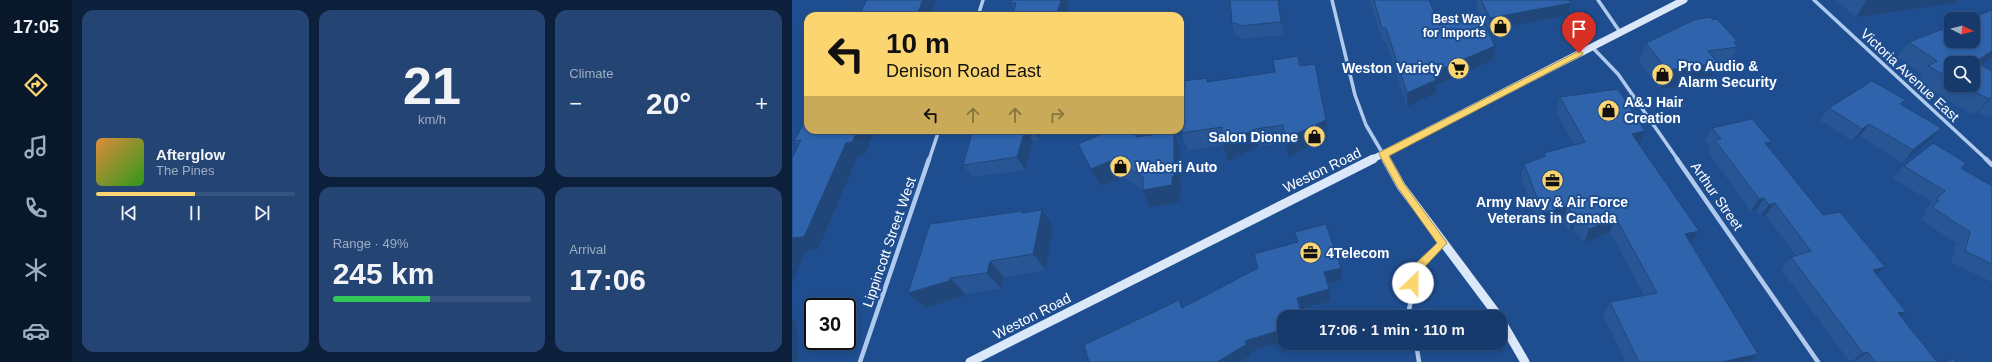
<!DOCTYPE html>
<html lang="en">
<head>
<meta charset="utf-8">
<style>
	:root { --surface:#173a6c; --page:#244574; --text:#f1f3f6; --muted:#9eadc2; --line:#36547f; --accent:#fbd56f }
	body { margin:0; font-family:Helvetica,sans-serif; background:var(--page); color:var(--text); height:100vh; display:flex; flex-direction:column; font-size:15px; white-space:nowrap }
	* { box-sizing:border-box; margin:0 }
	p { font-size:13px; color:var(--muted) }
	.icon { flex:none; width:22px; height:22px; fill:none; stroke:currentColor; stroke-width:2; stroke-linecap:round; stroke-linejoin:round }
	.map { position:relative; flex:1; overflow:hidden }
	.sheet { display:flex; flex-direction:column; gap:10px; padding:10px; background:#0d203b; width:720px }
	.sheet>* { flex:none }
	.hud { position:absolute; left:12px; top:12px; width:380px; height:122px; border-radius:12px; box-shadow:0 2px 6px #0003,0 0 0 1px var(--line); background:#fbd56f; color:#111; overflow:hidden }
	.needle { width:26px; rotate:96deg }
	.tools { position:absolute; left:1152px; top:12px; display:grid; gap:8px }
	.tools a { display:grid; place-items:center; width:36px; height:36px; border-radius:8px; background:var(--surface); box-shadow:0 2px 6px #0003,0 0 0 1px var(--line); font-size:20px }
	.speed { position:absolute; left:12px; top:298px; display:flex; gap:8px; font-size:20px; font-weight:700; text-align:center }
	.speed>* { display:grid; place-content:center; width:52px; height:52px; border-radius:50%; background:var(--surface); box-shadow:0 2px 6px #0003,0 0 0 1px var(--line); line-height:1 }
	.speed .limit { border:2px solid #111; border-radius:6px; background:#fff; color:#111 }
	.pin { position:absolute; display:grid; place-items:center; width:34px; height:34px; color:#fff; margin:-41px -17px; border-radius:50% 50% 50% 0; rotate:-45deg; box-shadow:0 0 4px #0007 }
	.pin .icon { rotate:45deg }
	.me { position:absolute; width:44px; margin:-22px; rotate:23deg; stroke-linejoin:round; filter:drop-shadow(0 0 3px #0008) }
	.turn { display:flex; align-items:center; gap:14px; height:84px; padding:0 16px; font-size:18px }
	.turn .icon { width:52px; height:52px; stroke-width:2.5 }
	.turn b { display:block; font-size:28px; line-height:34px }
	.lanes { display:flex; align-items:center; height:38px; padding:0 16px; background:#0003; justify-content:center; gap:20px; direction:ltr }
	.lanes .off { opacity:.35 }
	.big { font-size:30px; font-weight:600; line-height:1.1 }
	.sheet .card { flex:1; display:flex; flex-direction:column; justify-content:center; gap:6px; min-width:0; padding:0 14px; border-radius:12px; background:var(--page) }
	.sheet .dial { align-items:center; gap:0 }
	.dial b { font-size:52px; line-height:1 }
	.song { display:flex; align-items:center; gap:12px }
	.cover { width:48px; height:48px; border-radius:6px; background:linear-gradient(135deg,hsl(30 70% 55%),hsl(110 70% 35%)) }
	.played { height:4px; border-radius:2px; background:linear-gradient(90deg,var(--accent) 50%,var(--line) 50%) }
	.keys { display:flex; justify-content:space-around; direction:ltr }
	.heat { display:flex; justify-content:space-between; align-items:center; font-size:22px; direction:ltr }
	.charge { height:6px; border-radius:3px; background:linear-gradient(90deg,#34c759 49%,var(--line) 0) }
	.sheet .tiles { flex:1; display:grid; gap:10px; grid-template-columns:repeat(3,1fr) }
	.card:first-child { grid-row:span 2 }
	.trip { position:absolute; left:485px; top:310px; width:230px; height:40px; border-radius:12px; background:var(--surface); box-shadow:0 2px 6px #0003,0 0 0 1px var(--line); font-weight:600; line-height:40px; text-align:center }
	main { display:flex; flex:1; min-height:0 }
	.tab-bar { display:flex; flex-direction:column; width:72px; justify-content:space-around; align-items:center; background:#09172b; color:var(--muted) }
	.tab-bar .icon { width:28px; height:28px }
	.tab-bar .selected { color:var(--accent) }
	.tab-bar b { font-size:18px; color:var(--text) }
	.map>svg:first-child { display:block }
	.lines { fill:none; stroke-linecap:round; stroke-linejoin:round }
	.street-far1 { stroke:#afcaed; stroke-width:3.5 }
	.street { stroke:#afcaed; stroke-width:4.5 }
	.secondary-far1 { stroke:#dbe8fa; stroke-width:7 }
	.secondary { stroke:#dbe8fa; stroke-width:9 }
	.wall { fill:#285695; fill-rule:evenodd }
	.shaded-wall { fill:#214679 }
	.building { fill:#2f64ad; stroke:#214679 }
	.route { fill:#fbd56f; stroke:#a38a48 }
	.labels { text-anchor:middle; stroke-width:4; stroke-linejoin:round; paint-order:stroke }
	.far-poi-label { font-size:12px; font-weight:bold; fill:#fff; stroke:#1f4e90; text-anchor:end }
	.poi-label { font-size:14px; font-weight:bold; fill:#fff; stroke:#1f4e90; text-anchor:start }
	.street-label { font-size:14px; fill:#fff; stroke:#1f4e90 }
</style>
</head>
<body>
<main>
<nav class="tab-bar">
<b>17:05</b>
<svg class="icon selected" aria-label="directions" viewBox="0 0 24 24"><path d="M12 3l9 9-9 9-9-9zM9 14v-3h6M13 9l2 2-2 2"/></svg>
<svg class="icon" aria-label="music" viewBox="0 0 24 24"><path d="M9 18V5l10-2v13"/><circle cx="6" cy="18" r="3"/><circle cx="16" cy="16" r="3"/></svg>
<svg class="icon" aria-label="phone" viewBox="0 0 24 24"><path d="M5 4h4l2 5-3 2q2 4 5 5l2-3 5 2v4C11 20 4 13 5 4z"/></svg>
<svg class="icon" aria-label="climate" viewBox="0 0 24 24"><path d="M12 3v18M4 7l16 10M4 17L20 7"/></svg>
<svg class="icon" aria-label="car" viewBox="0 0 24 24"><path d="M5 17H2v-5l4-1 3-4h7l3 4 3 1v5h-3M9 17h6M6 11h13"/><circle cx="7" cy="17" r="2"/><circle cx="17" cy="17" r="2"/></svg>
</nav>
<section class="sheet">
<div class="tiles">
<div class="card">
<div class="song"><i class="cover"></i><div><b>Afterglow</b><p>The Pines</p></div></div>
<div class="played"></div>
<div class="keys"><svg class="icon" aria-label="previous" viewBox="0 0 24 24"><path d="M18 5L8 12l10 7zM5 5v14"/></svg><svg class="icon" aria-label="pause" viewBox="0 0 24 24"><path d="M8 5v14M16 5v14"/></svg><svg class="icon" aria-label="next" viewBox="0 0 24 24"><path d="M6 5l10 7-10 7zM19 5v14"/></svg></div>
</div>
<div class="card dial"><b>21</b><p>km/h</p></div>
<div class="card"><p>Climate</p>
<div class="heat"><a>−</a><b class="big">20°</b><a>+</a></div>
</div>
<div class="card"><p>Range · 49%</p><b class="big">245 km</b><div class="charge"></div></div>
<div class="card"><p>Arrival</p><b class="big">17:06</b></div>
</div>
</section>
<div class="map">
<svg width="1200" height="362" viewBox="0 0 1200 362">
	<rect width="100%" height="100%" fill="#1f4e90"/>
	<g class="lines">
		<!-- street-far1 -->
		<path class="street-far1" d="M 540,0 L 563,95 L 574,125 L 591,154
			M 806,0 L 828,32
			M 1022,0 L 1195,160
			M 186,16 L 191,0
			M 800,47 L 826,74 L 886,160
			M 137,160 L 147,130"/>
		<!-- street -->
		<path class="street" d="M 885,159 L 1026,362
			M 1194,159 L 1200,165
			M 618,317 L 617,310 L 625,269 L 650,243
			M 624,343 L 627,362
			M 68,362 L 137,159"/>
		<!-- secondary-far1 -->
		<path class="secondary-far1" d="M 591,154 L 594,160
			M 579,160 L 892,0"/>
		<!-- secondary -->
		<path class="secondary" d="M 594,159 L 609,186 L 707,317
			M 708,319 L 733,362
			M 178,362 L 581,159"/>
	</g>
	<!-- wall -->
	<path class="wall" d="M 220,0 L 277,0 L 277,1 L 273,16 L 220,16 L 222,10 L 219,3 Z
		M 486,0 L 491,35 L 448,39 L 448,36 L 443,35 L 440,23 Z
		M 578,0 L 637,0 L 647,25 L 701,60 L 644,85 L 644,93 L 615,107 L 594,42 L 591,42 Z
		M 685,0 L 777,0 L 776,15 L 697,30 L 684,6 Z
		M 1044,0 L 1167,0 L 1165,3 L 1064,17 Z
		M 1200,10 L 1200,57 L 1188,65 L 1200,71 L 1200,116 L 1197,118 L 1186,112 L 1182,115 L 1124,82 L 1130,74 L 1105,57 L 1117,42 ZM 1159,63 L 1181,85 L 1159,85 Z
		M 854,43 L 944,44 L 946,47 L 936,66 L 924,67 L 917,82 L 867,89 L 847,62 Z
		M 508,66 L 536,138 L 496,157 L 494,143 L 467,146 L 436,161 L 431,145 L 396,150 L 389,133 L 416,82 L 483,72 Z
		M 768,97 L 853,131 L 847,144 L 899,244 L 966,354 L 958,362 L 834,362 L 811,315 L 818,302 L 852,295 L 818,232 L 792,243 L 781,229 L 777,231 L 771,220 L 747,226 L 729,178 L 732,164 L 751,157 L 752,153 L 782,145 L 764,112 Z
		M 1110,105 L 1149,128 L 1138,140 L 1110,163 L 1068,136 L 1060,141 L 1028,120 L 1037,108 Z
		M 16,113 L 16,130 L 84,130 L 72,155 L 66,156 L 26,249 L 14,251 L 0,283 L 0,158 L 7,145 L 2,141 L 10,127 L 9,125 Z
		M 920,128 L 980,142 L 977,147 L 1031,215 L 1085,275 L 1109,316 L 1145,362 L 1063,362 L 1063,361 L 1058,362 L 989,269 L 999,257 L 1004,256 L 974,215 L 968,216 L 964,210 L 959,211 L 916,152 L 919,147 L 913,140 Z
		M 181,130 L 249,130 L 247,140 L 241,141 L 233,170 L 180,177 L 171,165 Z
		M 382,132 L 388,149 L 389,194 L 387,194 L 387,202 L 358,207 L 351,189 L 331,177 L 309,186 L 286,144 L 344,137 Z
		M 1112,166 L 1169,168 L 1200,186 L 1200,282 L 1159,262 L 1164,243 L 1128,219 L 1135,212 L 1132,211 L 1140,202 L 1101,178 Z
		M 231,213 L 261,227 L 254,270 L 212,277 L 209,288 L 173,294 L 172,296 L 133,308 L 116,293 Z"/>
	<!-- shaded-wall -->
	<path class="shaded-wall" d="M 131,0 L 144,0 L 138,16 L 121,16 Z
		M 269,0 L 277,0 L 277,1 L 273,16 L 264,16 Z
		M 1075,0 L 1167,0 L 1165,3 L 1064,17 Z
		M 779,3 L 776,15 L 697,30 L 698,18 Z
		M 703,46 L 701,60 L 644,85 L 644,93 L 615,107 L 615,93 L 642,72 Z
		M 1200,51 L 1200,57 L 1181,70 L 1183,62 Z
		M 926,63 L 917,82 L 867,89 L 875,70 Z
		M 1200,97 L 1186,112 L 1182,115 L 1197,99 Z
		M 534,120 L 536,138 L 496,157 L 493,139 Z
		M 1077,124 L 1068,136 L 1060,141 L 1070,129 Z
		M 1149,128 L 1138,140 L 1110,163 L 1121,150 Z
		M 463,129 L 467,146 L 436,161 L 431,144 Z
		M 66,130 L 84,130 L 72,155 L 66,156 L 26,249 L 14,251 L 0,283 L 0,238 L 54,143 Z
		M 233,130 L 235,130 L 241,141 L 233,170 L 225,157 Z
		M 241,130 L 249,130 L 247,140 Z
		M 853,131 L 847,146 L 840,134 Z
		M 382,132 L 388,149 L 389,194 L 387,194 L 387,202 L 358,207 L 351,190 Z
		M 980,142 L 972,154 L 973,143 Z
		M 323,159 L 331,177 L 309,186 L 299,169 Z
		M 972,198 L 964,210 L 959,211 L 967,199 Z
		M 983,203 L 974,215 L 968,216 L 977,205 Z
		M 776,206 L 771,220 L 747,226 L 751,213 Z
		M 250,210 L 261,227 L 254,270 L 241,254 Z
		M 786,216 L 781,229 L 777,231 L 782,217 Z
		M 824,218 L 818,232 L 792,243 L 797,229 Z
		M 907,231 L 898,244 L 893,234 Z
		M 198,261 L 212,277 L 209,288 L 195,273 Z
		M 1093,267 L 1081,278 L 1081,270 Z
		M 549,268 L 550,280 L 534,284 L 532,272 Z
		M 158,278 L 173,294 L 172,296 L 133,308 L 116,293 Z
		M 537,289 L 539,301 L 507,310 L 505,298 Z
		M 1114,312 L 1101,322 L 1106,313 Z
		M 0,319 L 4,322 L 7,359 L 1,362 L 0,362 Z
		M 492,329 L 492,341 L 458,352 L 459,355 L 448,362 L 425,362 L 453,341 Z
		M 1076,352 L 1063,361 L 1059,362 L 1071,353 Z
		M 966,354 L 958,362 L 930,362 Z"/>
	<!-- building -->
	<path class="building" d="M 75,0 L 131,0 L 126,12 L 123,12 L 121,16 L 66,16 Z
		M 220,0 L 269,0 L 264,16 L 220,16 L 224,3 L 219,3 Z
		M 438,0 L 486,0 L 489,22 L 446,26 L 446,24 L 440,23 Z
		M 582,0 L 637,0 L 647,25 L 691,20 L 703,46 L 642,72 L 644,80 L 615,93 L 594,28 L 590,28 Z
		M 689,0 L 777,0 L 779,3 L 698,18 Z
		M 1200,10 L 1200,51 L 1183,62 L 1200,71 L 1200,97 L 1197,99 L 1170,85 L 1181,85 L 1181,63 L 1159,63 L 1159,79 L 1136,66 L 1145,61 L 1117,42 L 1159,26 L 1159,41 L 1181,41 L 1181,19 L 1177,19 Z
		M 918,17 L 921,20 L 925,19 L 945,41 L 942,42 L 946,47 L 916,51 L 926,63 L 875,70 L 854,43 L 902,20 Z
		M 506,56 L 508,66 L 523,64 L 534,120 L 493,139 L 491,125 L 463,129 L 431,144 L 430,127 L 389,133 L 390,81 L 415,78 L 415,82 L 483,72 L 481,60 Z
		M 1080,81 L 1114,100 L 1108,104 L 1149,128 L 1121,150 L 1077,124 L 1070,129 L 1037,108 Z
		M 826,89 L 853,131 L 840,134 L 907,231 L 893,234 L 966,354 L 930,362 L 847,362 L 818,302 L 865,293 L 824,218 L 797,229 L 786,216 L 782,217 L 776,206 L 751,213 L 732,164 L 754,156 L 752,153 L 793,142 L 768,97 Z
		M 16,113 L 16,130 L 66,130 L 60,142 L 54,143 L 12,237 L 0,238 L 0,158 L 9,140 L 2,141 L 11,125 L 9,125 Z
		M 960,119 L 980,142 L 973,143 L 1031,215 L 1048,212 L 1093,267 L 1081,270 L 1114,312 L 1106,313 L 1145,362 L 1083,362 L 1076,352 L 1071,353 L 999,257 L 1019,251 L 983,203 L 977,205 L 972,198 L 967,199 L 923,140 L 929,139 L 920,128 Z
		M 181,130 L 233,130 L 225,157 L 171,165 Z
		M 307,130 L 340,130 L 344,137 L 382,132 L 382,177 L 380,177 L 380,185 L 351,190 L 351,177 L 323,159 L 299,169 L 286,144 L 310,134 Z
		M 1141,143 L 1174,163 L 1169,168 L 1200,186 L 1200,264 L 1173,251 L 1178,232 L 1140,207 L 1147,201 L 1144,199 L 1153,191 L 1112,166 Z
		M 250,210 L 241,254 L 198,261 L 195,273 L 158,278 L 157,281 L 116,293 L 138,224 L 230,211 L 230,213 Z
		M 534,224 L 549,268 L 532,272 L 537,289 L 505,298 L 510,317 L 492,317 L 492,329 L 453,341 L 455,344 L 425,362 L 297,362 L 292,345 L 387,300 L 390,308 L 466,268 L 462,254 L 506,242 L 503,232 Z
		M 1162,359 L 1164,362 L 1150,362 Z"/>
	<!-- route -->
	<path class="route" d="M 787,51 L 791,53 L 790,55 L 597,156 L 612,184 L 655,243 L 629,271 L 624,287 L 617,287 L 616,283 L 621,266 L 645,243 L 606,188 L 587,154 L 588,152 Z"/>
	<!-- icons -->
	<defs>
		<symbol id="shop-disc" viewBox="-11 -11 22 22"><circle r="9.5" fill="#fbd56f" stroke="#1f4e90"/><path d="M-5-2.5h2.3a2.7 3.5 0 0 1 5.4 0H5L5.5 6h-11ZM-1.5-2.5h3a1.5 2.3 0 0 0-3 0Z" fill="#111"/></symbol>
		<symbol id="supermarket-disc" viewBox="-11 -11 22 22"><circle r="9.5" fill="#fbd56f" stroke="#1f4e90"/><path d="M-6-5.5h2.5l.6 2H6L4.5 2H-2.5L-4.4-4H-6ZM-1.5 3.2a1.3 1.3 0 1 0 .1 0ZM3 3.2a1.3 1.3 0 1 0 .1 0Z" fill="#111"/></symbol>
		<symbol id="office-disc" viewBox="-11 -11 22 22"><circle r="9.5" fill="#fbd56f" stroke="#1f4e90"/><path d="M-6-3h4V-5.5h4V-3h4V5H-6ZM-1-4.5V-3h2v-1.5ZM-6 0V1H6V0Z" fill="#111"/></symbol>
	</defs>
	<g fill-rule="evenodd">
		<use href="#shop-disc" x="696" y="14" width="25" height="25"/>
		<use href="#supermarket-disc" x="654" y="56" width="25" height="25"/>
		<use href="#shop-disc" x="858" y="62" width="25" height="25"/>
		<use href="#shop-disc" x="804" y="98" width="25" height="25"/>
		<use href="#shop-disc" x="510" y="124" width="25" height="25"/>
		<use href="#shop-disc" x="316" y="154" width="25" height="25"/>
		<use href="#office-disc" x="748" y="168" width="25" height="25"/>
		<use href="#office-disc" x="506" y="240" width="25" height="25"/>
	</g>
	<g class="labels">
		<!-- far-poi labels -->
		<g class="far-poi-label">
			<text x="694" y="23">Best Way<tspan x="694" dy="14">for Imports</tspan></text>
		</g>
		<!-- poi labels -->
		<g class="poi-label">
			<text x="886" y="71">Pro Audio &amp;<tspan x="886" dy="16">Alarm Security</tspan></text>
			<text x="650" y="73" text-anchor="end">Weston Variety</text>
			<text x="832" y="107">A&amp;J Hair<tspan x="832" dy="16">Creation</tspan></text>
			<text x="506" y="142" text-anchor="end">Salon Dionne</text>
			<text x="344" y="172">Waberi Auto</text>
			<text x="760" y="207" text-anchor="middle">Army Navy &amp; Air Force<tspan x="760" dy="16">Veterans in Canada</tspan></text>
			<text x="534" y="258">4Telecom</text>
		</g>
		<!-- street labels -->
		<g class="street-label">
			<text transform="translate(1118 75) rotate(43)" y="5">Victoria Avenue East</text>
			<text transform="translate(530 170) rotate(-26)" y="5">Weston Road</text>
			<text transform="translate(925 196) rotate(55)" y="5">Arthur Street</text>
			<text transform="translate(97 242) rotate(-71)" y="5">Lippincott Street West</text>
			<text transform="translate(240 316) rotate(-27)" y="5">Weston Road</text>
		</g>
	</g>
</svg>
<div class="tools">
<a><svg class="needle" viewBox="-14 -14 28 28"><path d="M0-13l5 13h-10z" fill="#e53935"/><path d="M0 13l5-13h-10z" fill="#9eadc2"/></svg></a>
<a><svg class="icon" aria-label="search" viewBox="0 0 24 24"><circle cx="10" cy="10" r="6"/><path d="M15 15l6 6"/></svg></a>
</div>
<div class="speed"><div class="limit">30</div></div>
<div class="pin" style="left:787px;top:53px;background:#d93025"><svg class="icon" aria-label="arrive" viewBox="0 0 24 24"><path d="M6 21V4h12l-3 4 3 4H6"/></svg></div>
<svg class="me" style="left:621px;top:283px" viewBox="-20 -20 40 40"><circle r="19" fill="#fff"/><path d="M0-13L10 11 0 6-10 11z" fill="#fbd56f"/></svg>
<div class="trip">17:06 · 1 min · 110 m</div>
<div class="hud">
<div class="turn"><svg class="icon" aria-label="left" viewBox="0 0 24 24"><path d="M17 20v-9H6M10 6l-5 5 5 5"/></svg><div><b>10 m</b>Denison Road East</div></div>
<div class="lanes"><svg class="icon" aria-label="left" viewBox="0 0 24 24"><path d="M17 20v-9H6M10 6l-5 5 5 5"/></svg><svg class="icon off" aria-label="ahead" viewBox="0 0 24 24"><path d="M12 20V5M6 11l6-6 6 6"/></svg><svg class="icon off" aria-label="ahead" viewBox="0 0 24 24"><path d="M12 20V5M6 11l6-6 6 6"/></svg><svg class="icon off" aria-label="right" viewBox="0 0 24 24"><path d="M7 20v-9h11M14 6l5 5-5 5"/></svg></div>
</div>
</div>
</main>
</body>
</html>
